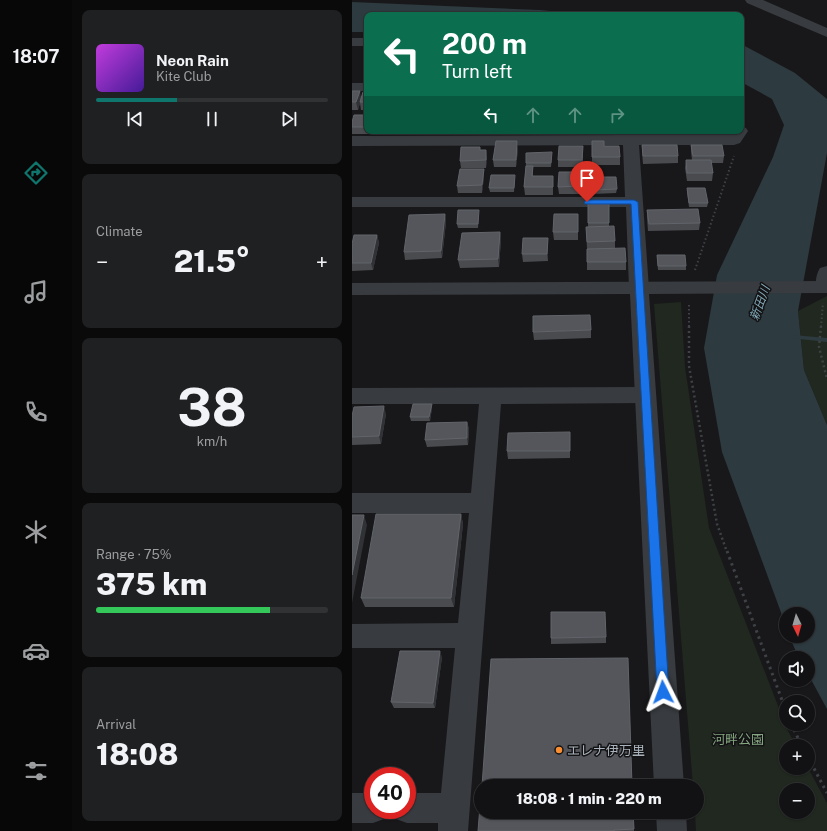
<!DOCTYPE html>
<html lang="en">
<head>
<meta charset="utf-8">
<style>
	:root { --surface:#121214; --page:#1f2022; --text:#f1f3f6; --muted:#9c9ea0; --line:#313234; --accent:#0f766e }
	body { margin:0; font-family:"Public Sans","Noto Sans JP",sans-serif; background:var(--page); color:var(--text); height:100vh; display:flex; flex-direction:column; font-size:15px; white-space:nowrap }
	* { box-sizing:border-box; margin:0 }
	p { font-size:13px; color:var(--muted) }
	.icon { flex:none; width:22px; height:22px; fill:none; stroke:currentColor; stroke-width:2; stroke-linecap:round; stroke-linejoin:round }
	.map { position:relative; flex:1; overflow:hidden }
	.sheet { display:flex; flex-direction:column; gap:10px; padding:10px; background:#0a0a0b; width:280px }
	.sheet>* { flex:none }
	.hud { position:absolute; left:12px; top:12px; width:380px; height:122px; border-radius:8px; box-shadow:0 1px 3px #0004,0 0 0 1px var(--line); background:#0b6e4f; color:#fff; overflow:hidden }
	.needle { width:26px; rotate:175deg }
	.controls { position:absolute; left:427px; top:607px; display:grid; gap:8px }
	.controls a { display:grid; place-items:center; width:36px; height:36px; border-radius:50%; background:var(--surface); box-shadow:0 1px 3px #0004,0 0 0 1px var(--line); font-size:20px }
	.speed { position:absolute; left:12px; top:767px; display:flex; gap:8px; font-size:20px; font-weight:700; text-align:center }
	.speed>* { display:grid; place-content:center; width:52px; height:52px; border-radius:50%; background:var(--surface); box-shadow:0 1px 3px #0004,0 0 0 1px var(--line); line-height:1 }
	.speed .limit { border:6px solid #d22; background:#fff; color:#111 }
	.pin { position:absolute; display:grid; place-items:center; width:34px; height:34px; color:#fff; margin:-41px -17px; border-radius:50% 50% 50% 0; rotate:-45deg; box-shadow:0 0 4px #0007 }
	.pin .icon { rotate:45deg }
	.me { position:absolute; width:44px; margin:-22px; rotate:357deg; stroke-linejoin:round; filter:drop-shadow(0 0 3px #0008) }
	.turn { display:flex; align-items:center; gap:14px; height:84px; padding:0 12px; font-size:18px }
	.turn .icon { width:52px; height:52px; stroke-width:2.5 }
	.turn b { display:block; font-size:28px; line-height:34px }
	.lanes { display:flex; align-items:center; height:38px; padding:0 12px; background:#0003; justify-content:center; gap:20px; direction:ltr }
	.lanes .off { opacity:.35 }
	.big { font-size:30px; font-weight:800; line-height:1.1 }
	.sheet .card { flex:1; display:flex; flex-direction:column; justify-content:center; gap:6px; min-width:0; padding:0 14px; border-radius:8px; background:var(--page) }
	.sheet .dial { align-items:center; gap:0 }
	.dial b { font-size:52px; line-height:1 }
	.song { display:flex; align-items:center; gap:12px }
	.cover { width:48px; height:48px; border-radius:6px; background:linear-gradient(135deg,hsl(290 70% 55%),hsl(260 70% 35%)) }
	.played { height:4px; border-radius:2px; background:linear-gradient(90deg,var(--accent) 35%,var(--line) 35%) }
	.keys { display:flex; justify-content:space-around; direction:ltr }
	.heat { display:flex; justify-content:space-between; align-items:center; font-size:22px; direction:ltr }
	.charge { height:6px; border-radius:3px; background:linear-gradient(90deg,#34c759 75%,var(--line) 0) }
	.trip { position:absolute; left:122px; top:779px; width:230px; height:40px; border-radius:20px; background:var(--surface); box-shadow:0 1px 3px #0004,0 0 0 1px var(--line); font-weight:800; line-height:40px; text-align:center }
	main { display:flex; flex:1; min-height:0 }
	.menu { display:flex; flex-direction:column; width:72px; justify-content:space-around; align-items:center; background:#070708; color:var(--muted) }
	.menu .icon { width:28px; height:28px }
	.menu .on { color:var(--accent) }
	.menu b { font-size:18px; color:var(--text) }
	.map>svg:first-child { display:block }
	.green { fill:#20281f; fill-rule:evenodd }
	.water { fill:#2d3a3f }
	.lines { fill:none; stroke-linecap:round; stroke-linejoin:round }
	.stream { fill:#2d3a3f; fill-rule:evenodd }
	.path-far2 { stroke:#3e4246; stroke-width:2; stroke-dasharray:1.5 2.5; stroke-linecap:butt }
	.path-far1 { stroke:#3e4246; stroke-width:2.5; stroke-dasharray:2 3; stroke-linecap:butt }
	.path { stroke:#3e4246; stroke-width:3; stroke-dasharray:2.5 4; stroke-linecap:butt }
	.minor { fill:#383b3f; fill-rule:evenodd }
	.tertiary { fill:#383b3f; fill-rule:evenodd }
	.wall { fill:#494b4f }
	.shaded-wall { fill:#313235 }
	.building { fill:#54565b; stroke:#61646a }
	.route { fill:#1a73e8; stroke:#114b97 }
	.poi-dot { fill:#f88d32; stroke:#131315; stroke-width:1.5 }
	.labels { text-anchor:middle; stroke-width:3; stroke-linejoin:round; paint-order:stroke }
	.water-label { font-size:12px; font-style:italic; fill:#80a8b6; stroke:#131315 }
	.near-park-label { font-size:13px; fill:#85a680; stroke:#131315 }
	.near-poi-label { font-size:13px; fill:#a9b2ba; stroke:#131315; text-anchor:start }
</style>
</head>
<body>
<main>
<nav class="menu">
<b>18:07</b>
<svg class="icon on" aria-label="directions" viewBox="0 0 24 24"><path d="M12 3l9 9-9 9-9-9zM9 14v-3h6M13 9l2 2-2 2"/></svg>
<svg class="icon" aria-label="music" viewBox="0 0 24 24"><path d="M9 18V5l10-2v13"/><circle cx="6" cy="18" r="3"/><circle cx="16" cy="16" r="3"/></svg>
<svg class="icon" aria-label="phone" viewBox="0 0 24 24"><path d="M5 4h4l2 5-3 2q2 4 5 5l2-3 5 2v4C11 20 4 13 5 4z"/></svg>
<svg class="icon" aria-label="climate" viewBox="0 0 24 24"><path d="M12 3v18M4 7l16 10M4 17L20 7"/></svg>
<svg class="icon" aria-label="car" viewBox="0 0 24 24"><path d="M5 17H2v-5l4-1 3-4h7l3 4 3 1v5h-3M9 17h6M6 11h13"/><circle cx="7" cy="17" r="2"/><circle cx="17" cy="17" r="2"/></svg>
<svg class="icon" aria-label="filters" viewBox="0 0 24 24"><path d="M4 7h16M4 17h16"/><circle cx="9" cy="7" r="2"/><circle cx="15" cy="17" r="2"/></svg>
</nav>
<section class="sheet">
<div class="card">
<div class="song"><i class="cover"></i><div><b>Neon Rain</b><p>Kite Club</p></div></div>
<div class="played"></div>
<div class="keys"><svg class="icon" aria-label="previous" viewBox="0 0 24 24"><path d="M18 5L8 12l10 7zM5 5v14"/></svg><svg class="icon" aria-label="pause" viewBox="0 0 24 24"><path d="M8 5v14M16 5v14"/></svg><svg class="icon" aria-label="next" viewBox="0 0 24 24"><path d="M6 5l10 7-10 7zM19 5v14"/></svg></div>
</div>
<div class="card"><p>Climate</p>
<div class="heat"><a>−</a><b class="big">21.5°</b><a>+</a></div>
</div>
<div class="card dial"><b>38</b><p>km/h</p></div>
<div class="card"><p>Range · 75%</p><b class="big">375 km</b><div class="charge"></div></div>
<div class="card"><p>Arrival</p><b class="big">18:08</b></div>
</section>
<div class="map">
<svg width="475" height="831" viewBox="0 0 475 831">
	<rect width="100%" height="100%" fill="#18181a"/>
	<!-- green -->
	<path class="green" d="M 475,296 L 475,425 L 452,370 L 446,311 Z
		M 329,302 L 333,367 L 357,528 L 435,729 L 444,746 L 434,746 L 434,768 L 456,768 L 475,803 L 475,831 L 344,831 L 343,812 L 345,812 L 345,786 L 341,786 L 302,304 ZM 434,790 L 456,790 L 456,812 L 434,812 Z"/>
	<!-- water -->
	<path class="water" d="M 0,2 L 188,10 L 239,15 L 15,15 L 15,32 L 0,32 Z
		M 389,44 L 443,73 L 475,99 L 475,153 L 446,311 L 452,370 L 475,425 L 475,709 L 456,674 L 456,658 L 447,658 L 437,636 L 456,636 L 456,614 L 434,614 L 434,626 L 370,452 L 352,348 L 365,275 L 421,157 L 432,125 L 420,99 L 389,82 Z"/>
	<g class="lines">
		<!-- stream -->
		<path class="stream" d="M 441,335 L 475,338 L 475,342 L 439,338 L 438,337 Z"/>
		<!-- path-far2 -->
		<path class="path-far2" d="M 343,270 L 382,156
			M 337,305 L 337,327
			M 469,327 L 471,303"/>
		<!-- path-far1 -->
		<path class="path-far1" d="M 337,326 L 337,366 L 365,524 L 375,552
			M 469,326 L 467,347 L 475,379"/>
		<!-- path -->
		<path class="path" d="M 375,551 L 434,711
			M 439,724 L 450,746
			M 456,757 L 475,793"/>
		<!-- minor -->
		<path class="minor" d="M 393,0 L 411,0 L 475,28 L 475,37 L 395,3 Z
			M 0,38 L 15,38 L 15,46 L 0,46 Z
			M 0,83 L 15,83 L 15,91 L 0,91 Z
			M 389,126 L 394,128 L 396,131 L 388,143 L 382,145 L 287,145 L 297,289 L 294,294 L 287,295 L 280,294 L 277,289 L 274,207 L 0,207 L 0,197 L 273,197 L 271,145 L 0,146 L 0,136 L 270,135 L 270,131 L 286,131 L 286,135 L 377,135 L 380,131 L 389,131 Z
			M 475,266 L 475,293 L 466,292 C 462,285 464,274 468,268 Z
			M 293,387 L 301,389 L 304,395 L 301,401 L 293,403 L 149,404 L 116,831 L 86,831 L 86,823 L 55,823 L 44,819 L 41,810 L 55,810 L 55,793 L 89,793 L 103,648 L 0,648 L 0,624 L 106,623 L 117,513 L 0,513 L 0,493 L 119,493 L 127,404 L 0,404 L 0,388 Z
			M 0,793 L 21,793 L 21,810 L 35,810 L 32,819 L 21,823 L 0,823 Z"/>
		<!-- tertiary -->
		<path class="tertiary" d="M 475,281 L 475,293 L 473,293 L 297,294 L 332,786 L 302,786 L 278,294 L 0,295 L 0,283 Z
			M 304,812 L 334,812 L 335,831 L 305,831 Z"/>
	</g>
	<!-- wall -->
	<path class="wall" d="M 0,91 L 9,97 L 15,92 L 15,110 L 9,110 L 8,103 L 6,110 L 0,110 Z
		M 15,115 L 15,131 L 32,131 L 31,134 L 0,134 L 0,122 Z
		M 100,131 L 150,131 L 150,134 L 100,134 Z
		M 240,141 L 252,146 L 268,157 L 268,165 L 240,165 Z
		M 290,145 L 326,156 L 326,163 L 291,164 L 290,152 Z
		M 339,145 L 372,156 L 371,163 L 359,163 L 361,173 L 360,181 L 335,181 L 333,168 L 334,160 L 340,160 L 339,152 Z
		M 231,146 L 231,167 L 206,167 L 206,160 Z
		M 166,149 L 164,167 L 142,167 L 141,160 Z
		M 129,150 L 135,157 L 134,168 L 109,168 L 108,161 Z
		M 200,156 L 199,167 L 181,167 L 181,176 L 201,176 L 201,195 L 173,195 L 172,187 L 174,163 Z
		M 132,169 L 132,177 L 130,193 L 106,193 L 105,186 Z
		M 231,172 L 231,194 L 207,194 L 206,187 Z
		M 241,177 L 265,189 L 264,193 L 241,194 Z
		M 163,179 L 162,192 L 138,192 L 137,188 Z
		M 335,188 L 356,203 L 355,207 L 337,207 L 335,192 Z
		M 236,204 L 257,204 L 257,226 L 263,241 L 263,248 L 274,262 L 274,270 L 235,270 L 235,249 L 234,227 L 236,227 Z
		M 295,210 L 348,223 L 347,230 L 296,231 L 295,218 Z
		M 93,214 L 94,222 L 90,258 L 53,260 L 52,252 Z
		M 127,214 L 126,228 L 106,228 L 105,224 Z
		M 226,214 L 226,240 L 202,240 L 201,232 Z
		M 148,232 L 149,240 L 147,267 L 108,268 L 106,260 Z
		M 25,235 L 27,243 L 21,270 L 0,271 L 0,244 Z
		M 196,238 L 196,261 L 171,262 L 170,254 Z
		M 305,255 L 334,266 L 334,270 L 306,270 L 305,259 Z
		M 239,330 L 239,338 L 182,340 L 181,332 Z
		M 80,404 L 80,408 L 78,421 L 59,421 L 58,417 Z
		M 34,414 L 29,444 L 0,445 L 0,416 Z
		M 115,422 L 117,429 L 116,445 L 75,447 L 73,440 Z
		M 218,432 L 218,458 L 156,459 L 155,451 Z
		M 109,514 L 111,524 L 102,607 L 13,607 L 9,598 Z
		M 254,637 L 254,643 L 199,644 L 199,638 Z
		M 90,657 L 83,708 L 42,708 L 39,702 Z
		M 282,829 L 282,831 L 126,831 Z"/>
	<!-- shaded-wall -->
	<path class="shaded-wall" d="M 8,91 L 9,99 L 8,102 L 8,103 L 6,110 L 4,102 Z
		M 165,141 L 166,149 L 164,167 L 164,160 Z
		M 134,150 L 135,157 L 134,168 Z
		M 132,169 L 132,177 L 130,193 L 130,185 Z
		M 93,214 L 94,222 L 90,258 L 89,251 Z
		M 148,232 L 149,240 L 147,267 L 146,259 Z
		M 25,235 L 27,243 L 21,270 L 19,263 Z
		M 196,238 L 196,261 L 195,254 Z
		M 80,404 L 80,408 L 78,421 L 77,417 Z
		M 32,406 L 34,414 L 29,444 L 27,436 Z
		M 115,422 L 117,429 L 116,445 L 115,438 Z
		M 109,514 L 111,524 L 102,607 L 99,598 Z
		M 12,515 L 15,525 L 0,603 L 0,575 Z
		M 88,651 L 90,657 L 83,708 L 81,703 Z"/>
	<!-- building -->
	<path class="building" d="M 0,91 L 8,91 L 4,102 L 0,102 Z
		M 11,92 L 15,92 L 15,102 L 8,102 Z
		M 2,115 L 15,115 L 15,127 L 0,127 L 0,122 Z
		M 144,141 L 165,141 L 164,160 L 141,160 Z
		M 240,141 L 252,141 L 252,146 L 267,146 L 268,157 L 240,157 Z
		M 290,145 L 325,145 L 326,156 L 291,156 Z
		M 339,145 L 370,145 L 372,156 L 341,156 Z
		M 207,146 L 231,146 L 230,160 L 206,160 Z
		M 109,147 L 128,147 L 128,150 L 134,150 L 134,160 L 108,161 Z
		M 200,152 L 199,163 L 174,163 L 174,153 Z
		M 334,160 L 359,160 L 361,173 L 335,173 Z
		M 174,166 L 181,166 L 180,176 L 201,176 L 201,187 L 172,187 Z
		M 108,169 L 132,169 L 130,185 L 105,186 Z
		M 207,172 L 231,172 L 231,186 L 206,187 Z
		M 139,175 L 163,175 L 162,188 L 137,188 Z
		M 241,177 L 264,177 L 265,189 L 241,190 Z
		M 335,188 L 353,188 L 356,203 L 337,203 Z
		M 236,204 L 257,204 L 257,223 L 236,223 Z
		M 346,209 L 348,223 L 297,224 L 295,210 Z
		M 106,210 L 127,210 L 126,224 L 105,224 Z
		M 93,214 L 89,251 L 52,252 L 57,215 Z
		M 202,214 L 226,214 L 226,232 L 201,232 Z
		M 262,226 L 263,241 L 235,242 L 234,227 Z
		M 148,232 L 146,259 L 106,260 L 110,233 Z
		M 2,235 L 25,235 L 19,263 L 0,263 L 0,244 Z
		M 171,238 L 196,238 L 195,254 L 170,254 Z
		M 273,248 L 274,262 L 235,262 L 235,249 Z
		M 305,255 L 333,255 L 334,266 L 306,266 Z
		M 238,315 L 239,330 L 181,332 L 181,316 Z
		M 61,404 L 80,404 L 77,417 L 58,417 Z
		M 32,406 L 27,436 L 0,437 L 0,416 L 2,407 Z
		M 115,422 L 115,438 L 73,440 L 75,423 Z
		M 218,432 L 218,451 L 155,451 L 156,433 Z
		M 24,514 L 109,514 L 99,598 L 9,598 Z
		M 0,515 L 12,515 L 0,575 Z
		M 199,612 L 253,612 L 254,637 L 199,638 Z
		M 48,651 L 88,651 L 81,703 L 39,702 Z
		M 276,658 L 280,786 L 130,786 L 139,659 Z
		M 129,794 L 129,812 L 281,812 L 282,829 L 262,830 L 262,831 L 126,831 Z"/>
	<!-- route -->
	<path class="route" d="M 235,200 L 282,200 L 286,202 L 317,692 L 315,696 L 311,698 L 307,696 L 305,692 L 279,204 L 233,204 L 232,202 Z"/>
	<!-- markers -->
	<circle class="poi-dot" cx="207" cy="750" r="4"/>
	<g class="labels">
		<!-- water labels -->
		<g class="water-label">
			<text transform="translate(408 303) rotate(-70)" y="4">新田川</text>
		</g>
		<!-- near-park labels -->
		<g class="near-park-label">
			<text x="386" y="744">河畔公園</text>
		</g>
		<!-- near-poi labels -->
		<g class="near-poi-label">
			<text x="215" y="755">エレナ伊万里</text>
		</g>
	</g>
</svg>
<div class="controls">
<a><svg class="needle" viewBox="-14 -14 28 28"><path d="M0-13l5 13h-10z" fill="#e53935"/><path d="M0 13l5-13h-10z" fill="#9c9ea0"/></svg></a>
<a><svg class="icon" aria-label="sound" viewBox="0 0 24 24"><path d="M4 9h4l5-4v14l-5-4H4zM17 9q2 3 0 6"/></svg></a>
<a><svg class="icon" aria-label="search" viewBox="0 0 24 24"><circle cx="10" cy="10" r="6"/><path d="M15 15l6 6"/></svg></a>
<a>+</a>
<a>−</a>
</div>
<div class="speed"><div class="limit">40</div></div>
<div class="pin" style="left:235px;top:202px;background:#d93025"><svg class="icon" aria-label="arrive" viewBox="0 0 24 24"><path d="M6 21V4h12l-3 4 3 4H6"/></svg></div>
<svg class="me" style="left:311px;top:692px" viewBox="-20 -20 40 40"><path d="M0-17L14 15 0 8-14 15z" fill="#1a73e8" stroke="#fff" stroke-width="4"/></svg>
<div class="trip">18:08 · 1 min · 220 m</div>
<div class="hud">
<div class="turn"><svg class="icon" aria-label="left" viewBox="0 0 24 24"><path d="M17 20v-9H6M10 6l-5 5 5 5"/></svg><div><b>200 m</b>Turn left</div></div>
<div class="lanes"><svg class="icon" aria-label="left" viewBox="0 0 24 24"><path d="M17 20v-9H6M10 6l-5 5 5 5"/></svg><svg class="icon off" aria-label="ahead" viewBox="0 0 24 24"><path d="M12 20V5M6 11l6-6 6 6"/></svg><svg class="icon off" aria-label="ahead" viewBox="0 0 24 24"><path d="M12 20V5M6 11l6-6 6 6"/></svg><svg class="icon off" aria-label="right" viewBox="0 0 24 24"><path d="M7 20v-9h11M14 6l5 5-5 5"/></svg></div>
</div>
</div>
</main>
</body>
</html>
